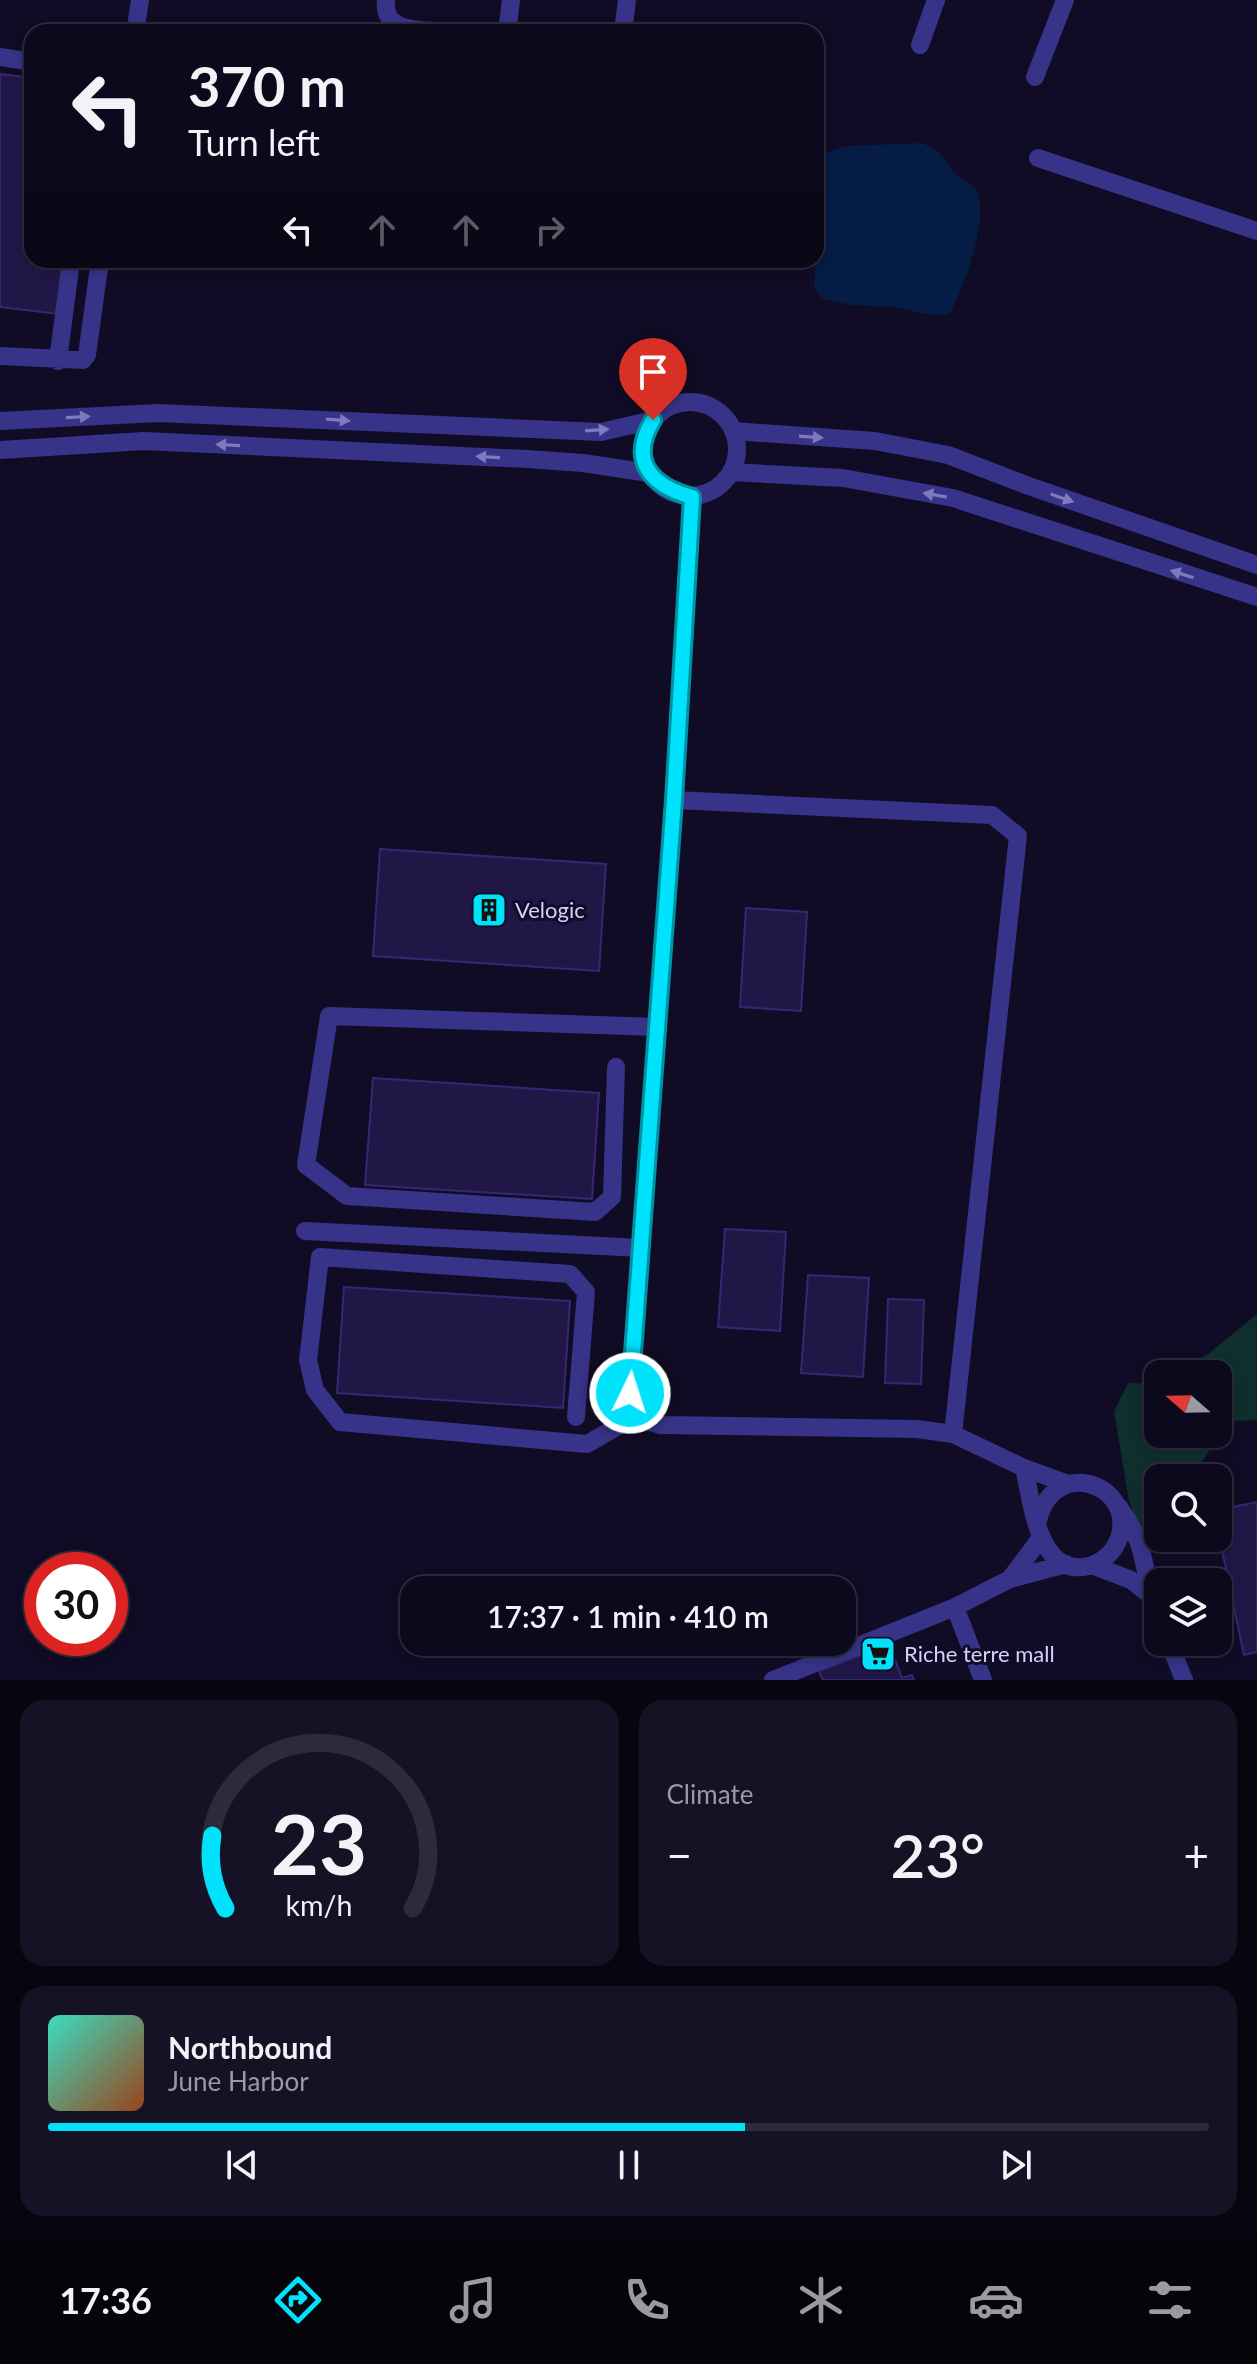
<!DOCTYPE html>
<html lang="en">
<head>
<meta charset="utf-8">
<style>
	:root { --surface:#0d091c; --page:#161225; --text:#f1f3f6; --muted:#9a9aa3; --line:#2d2a3b; --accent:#00e1fb }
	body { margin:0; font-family:Lato,sans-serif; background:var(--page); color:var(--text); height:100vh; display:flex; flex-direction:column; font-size:30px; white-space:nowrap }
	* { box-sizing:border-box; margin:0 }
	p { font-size:26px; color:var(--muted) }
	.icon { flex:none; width:44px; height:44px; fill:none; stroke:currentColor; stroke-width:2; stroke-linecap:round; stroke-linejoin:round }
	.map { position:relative; height:1680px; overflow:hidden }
	.drawer { display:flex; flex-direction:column; gap:20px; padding:20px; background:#07050f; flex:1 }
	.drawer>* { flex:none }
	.hud { position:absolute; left:24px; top:24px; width:800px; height:244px; border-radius:24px; box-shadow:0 4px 12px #0003,0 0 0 2px var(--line); background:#0d091c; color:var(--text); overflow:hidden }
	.needle { width:52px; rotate:290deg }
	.buttons { position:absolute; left:1144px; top:1360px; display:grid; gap:16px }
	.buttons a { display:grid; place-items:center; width:88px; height:88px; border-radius:16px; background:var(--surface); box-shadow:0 4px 12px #0003,0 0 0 2px var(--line); font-size:40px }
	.speed { position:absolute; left:24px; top:1552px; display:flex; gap:16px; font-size:40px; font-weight:700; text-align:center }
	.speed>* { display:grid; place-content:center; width:104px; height:104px; border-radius:50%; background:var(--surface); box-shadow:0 4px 12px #0003,0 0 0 2px var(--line); line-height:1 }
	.speed .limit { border:12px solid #d22; background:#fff; color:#111 }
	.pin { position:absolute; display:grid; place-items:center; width:68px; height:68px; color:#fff; margin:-82px -34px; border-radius:50% 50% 50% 0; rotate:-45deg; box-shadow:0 0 8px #0007 }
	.pin .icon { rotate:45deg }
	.me { position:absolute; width:88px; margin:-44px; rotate:4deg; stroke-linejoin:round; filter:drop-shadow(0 0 6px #0008) }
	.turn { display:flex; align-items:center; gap:28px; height:168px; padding:0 32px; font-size:36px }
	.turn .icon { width:104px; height:104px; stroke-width:2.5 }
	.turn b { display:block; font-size:56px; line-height:68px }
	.lanes { display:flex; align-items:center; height:76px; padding:0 32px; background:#0003; justify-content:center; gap:40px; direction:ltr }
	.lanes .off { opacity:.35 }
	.big { font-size:60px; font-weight:600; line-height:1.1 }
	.drawer .widget { flex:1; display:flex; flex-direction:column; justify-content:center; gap:12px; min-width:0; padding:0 28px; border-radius:24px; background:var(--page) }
	.drawer .dial { align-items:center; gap:0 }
	.dial svg { height:208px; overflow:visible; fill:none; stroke:var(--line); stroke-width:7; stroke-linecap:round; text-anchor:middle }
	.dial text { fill:var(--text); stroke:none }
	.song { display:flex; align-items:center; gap:24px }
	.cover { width:96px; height:96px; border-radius:12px; background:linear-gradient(135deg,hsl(170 70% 55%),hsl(20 70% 35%)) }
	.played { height:8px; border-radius:4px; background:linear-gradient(90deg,var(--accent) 60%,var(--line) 60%) }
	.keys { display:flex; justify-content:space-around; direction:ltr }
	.heat { display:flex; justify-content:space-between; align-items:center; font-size:44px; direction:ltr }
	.drawer .tiles { flex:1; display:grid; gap:20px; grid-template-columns:1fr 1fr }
	.widget:last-child { grid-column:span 2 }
	.trip { position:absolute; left:400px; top:1576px; width:456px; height:80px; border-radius:24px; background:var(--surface); box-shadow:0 4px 12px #0003,0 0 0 2px var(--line); font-weight:600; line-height:80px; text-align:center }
	.menu { display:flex; height:128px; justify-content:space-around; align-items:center; background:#05040b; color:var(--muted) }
	.menu .icon { width:56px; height:56px }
	.menu .on { color:var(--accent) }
	.menu b { font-size:36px; color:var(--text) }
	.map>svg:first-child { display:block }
	.green { fill:#0f2f2e }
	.water { fill:#051c45 }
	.building { fill:#211747; stroke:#362775; stroke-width:2 }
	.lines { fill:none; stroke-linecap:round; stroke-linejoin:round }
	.minor { stroke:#373388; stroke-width:18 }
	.oneway { fill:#7f7abe }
	.route-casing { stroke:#0092a3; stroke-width:20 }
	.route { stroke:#00e1fb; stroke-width:14 }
	.labels { text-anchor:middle; stroke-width:6; stroke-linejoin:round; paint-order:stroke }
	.poi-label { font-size:22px; fill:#d6d0ff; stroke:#110c25; text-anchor:start }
</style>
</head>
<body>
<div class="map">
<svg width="1257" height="1680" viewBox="0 0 1257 1680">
	<rect width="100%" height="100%" fill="#110c25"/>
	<!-- green -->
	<path class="green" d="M 1257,1314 L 1257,1420 L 1229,1421 L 1191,1478 L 1158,1478 L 1158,1519 L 1138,1526 L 1129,1500 L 1114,1412 L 1128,1383 L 1158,1384 L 1158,1434 L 1218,1434 L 1218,1374 L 1175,1374 L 1208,1354 Z"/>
	<!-- water -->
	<path class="water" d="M 921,143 C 944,152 939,153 952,170 C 958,178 971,182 976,190 C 991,215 963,291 949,314 L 935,316 L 895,307 L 852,305 L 823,299 L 814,288 L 823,153 L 846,146 Z"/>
	<!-- building -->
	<path class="building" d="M 0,74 L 32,78 L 32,260 L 64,260 L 58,314 L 0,307 Z
		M 380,849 L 606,864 L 599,971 L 373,956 Z
		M 746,908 L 807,912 L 801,1011 L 740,1007 Z
		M 373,1078 L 599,1093 L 592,1199 L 365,1185 Z
		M 725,1229 L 786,1232 L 780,1331 L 718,1327 Z
		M 808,1275 L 869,1278 L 863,1377 L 801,1373 Z
		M 344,1287 L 570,1301 L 563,1408 L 337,1393 Z
		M 888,1299 L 924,1300 L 921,1384 L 885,1383 Z
		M 1257,1502 L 1257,1652 L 1244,1655 L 1218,1531 L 1218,1510 Z
		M 889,1644 L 902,1678 L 912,1675 L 914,1680 L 823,1680 L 819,1671 Z"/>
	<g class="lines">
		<!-- minor -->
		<path class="minor" d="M 386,0 C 382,36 427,29 453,32
			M 137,20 L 140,0
			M 507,32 L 511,0
			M 623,32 L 627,0
			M 920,45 L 936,0
			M 0,57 L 32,62
			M 1035,77 L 1065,0
			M 1038,158 L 1257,231
			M 0,356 L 83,360 L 87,355 L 100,260
			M 58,361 L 71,260
			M643 449a47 47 0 1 1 94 0a47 47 0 1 1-94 0Z
			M 0,421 L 158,413 L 601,432 L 653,420
			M 733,431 L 875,441 L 948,455 L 1026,485 L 1257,565
			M 0,450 L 144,441 L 527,459 L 583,463 L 649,473
			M 731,472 L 843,478 L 953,498 L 1257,597
			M 674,800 L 992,815 L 1018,836 L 953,1434
			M 616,1067 L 612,1197 L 595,1212 L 347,1196 L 306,1165 L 329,1016 L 657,1027
			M 305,1231 L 641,1248
			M 576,1417 L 586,1292 L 570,1274 L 320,1257 L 308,1360 L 315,1390 L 340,1422 L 587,1444 L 634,1417 L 661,1425 L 917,1429 L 953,1434 L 1024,1468 L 1068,1484
			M 634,1417 L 630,1393 L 674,800 L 692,497
			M 1024,1468 C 1032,1501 1038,1582 1092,1565 C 1106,1560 1116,1549 1120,1535 C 1133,1482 1050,1455 1037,1525
			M 1119,1507 C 1150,1549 1141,1572 1158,1616
			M 1092,1565 L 1131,1580 L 1150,1595
			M 1010,1579 L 1040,1539
			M 1169,1642 L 1184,1680
			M 773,1680 L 955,1607
			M 983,1680 L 955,1607 L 1010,1579 L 1066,1564"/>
	</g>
	<!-- one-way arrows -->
	<defs><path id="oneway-solid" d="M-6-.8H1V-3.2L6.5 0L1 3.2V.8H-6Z" transform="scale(2)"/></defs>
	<g class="oneway">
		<use href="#oneway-solid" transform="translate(78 417) rotate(-3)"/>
		<use href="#oneway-solid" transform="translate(338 420) rotate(4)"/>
		<use href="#oneway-solid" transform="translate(597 430) rotate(-4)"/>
		<use href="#oneway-solid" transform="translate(811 437) rotate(4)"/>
		<use href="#oneway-solid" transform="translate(228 445) rotate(-177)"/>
		<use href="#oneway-solid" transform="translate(488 457) rotate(-177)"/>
		<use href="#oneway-solid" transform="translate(935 495) rotate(-170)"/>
		<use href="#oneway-solid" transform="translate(1062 498) rotate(19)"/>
		<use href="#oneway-solid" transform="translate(1182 574) rotate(-162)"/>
	</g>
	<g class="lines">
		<defs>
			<path id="route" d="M 630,1393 L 674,800 L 692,497 C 652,486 628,462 653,420"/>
		</defs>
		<!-- route casing -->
		<use href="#route" class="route-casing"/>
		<!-- route -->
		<use href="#route" class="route"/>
	</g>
	<!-- icons -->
	<defs>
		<symbol id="building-square" viewBox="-11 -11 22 22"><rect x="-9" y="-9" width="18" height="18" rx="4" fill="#00e1fb" stroke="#110c25"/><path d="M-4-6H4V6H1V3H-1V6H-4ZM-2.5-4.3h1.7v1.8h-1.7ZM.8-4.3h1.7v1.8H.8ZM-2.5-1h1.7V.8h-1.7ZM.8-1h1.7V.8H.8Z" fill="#111"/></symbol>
		<symbol id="supermarket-square" viewBox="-11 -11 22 22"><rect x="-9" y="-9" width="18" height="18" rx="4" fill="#00e1fb" stroke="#110c25"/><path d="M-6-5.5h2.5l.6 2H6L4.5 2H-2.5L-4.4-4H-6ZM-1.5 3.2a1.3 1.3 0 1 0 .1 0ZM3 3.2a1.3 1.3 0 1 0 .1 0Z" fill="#111"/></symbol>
	</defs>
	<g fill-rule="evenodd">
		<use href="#building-square" x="469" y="890" width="40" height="40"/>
		<use href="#supermarket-square" x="858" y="1634" width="40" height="40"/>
	</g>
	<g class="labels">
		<!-- poi labels -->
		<g class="poi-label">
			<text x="515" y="918">Velogic</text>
			<text x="904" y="1662">Riche terre mall</text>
		</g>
	</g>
</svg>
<div class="buttons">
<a><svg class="needle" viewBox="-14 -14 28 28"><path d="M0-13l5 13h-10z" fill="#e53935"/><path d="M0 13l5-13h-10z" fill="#9a9aa3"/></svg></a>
<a><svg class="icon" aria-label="search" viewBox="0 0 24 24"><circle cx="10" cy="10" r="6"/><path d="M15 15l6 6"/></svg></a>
<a><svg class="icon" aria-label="layers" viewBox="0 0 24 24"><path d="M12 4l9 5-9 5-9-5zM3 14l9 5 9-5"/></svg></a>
</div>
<div class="speed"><div class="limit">30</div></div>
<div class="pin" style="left:653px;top:420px;background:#d93025"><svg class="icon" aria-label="arrive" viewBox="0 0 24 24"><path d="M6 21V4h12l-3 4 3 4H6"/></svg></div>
<svg class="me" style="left:630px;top:1393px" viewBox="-20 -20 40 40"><circle r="17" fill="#00e1fb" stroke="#fff" stroke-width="3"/><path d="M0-11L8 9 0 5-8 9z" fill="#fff"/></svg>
<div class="trip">17:37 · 1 min · 410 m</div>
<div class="hud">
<div class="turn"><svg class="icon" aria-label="left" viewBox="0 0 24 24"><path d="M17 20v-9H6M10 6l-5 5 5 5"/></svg><div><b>370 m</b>Turn left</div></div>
<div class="lanes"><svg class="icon" aria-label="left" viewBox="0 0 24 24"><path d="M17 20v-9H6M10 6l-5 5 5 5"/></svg><svg class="icon off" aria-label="ahead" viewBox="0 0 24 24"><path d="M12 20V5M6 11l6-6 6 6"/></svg><svg class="icon off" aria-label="ahead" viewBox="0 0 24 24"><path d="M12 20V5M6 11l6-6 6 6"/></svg><svg class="icon off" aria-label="right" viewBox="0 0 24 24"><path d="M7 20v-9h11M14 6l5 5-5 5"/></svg></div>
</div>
</div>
<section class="drawer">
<div class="tiles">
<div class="widget dial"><svg viewBox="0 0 100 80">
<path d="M14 69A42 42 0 1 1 86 69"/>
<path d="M14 69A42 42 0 0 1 9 41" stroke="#00e1fb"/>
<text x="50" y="56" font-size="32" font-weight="700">23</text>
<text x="50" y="72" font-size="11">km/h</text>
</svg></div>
<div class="widget"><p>Climate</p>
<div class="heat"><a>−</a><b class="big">23°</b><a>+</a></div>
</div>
<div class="widget">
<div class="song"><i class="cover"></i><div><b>Northbound</b><p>June Harbor</p></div></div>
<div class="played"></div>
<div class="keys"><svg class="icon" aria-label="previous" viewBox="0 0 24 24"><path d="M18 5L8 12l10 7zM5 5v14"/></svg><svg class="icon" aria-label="pause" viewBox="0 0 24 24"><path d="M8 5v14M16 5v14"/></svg><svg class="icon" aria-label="next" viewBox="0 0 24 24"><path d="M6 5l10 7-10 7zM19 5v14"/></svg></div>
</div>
</div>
</section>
<nav class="menu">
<b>17:36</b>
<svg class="icon on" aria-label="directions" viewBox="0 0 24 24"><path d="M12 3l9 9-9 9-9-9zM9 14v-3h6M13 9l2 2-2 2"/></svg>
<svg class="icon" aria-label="music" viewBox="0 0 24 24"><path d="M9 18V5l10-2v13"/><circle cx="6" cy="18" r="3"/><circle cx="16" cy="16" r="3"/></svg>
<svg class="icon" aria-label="phone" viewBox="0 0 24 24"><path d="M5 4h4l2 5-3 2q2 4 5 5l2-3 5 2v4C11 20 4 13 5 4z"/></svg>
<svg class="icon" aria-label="climate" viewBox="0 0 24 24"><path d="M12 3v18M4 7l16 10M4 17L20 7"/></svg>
<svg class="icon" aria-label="car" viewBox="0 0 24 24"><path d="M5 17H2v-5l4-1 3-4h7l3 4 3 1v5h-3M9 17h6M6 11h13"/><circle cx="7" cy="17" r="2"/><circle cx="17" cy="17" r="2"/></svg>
<svg class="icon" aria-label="filters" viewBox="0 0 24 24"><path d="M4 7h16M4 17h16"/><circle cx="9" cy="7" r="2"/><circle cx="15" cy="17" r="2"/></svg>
</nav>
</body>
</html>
